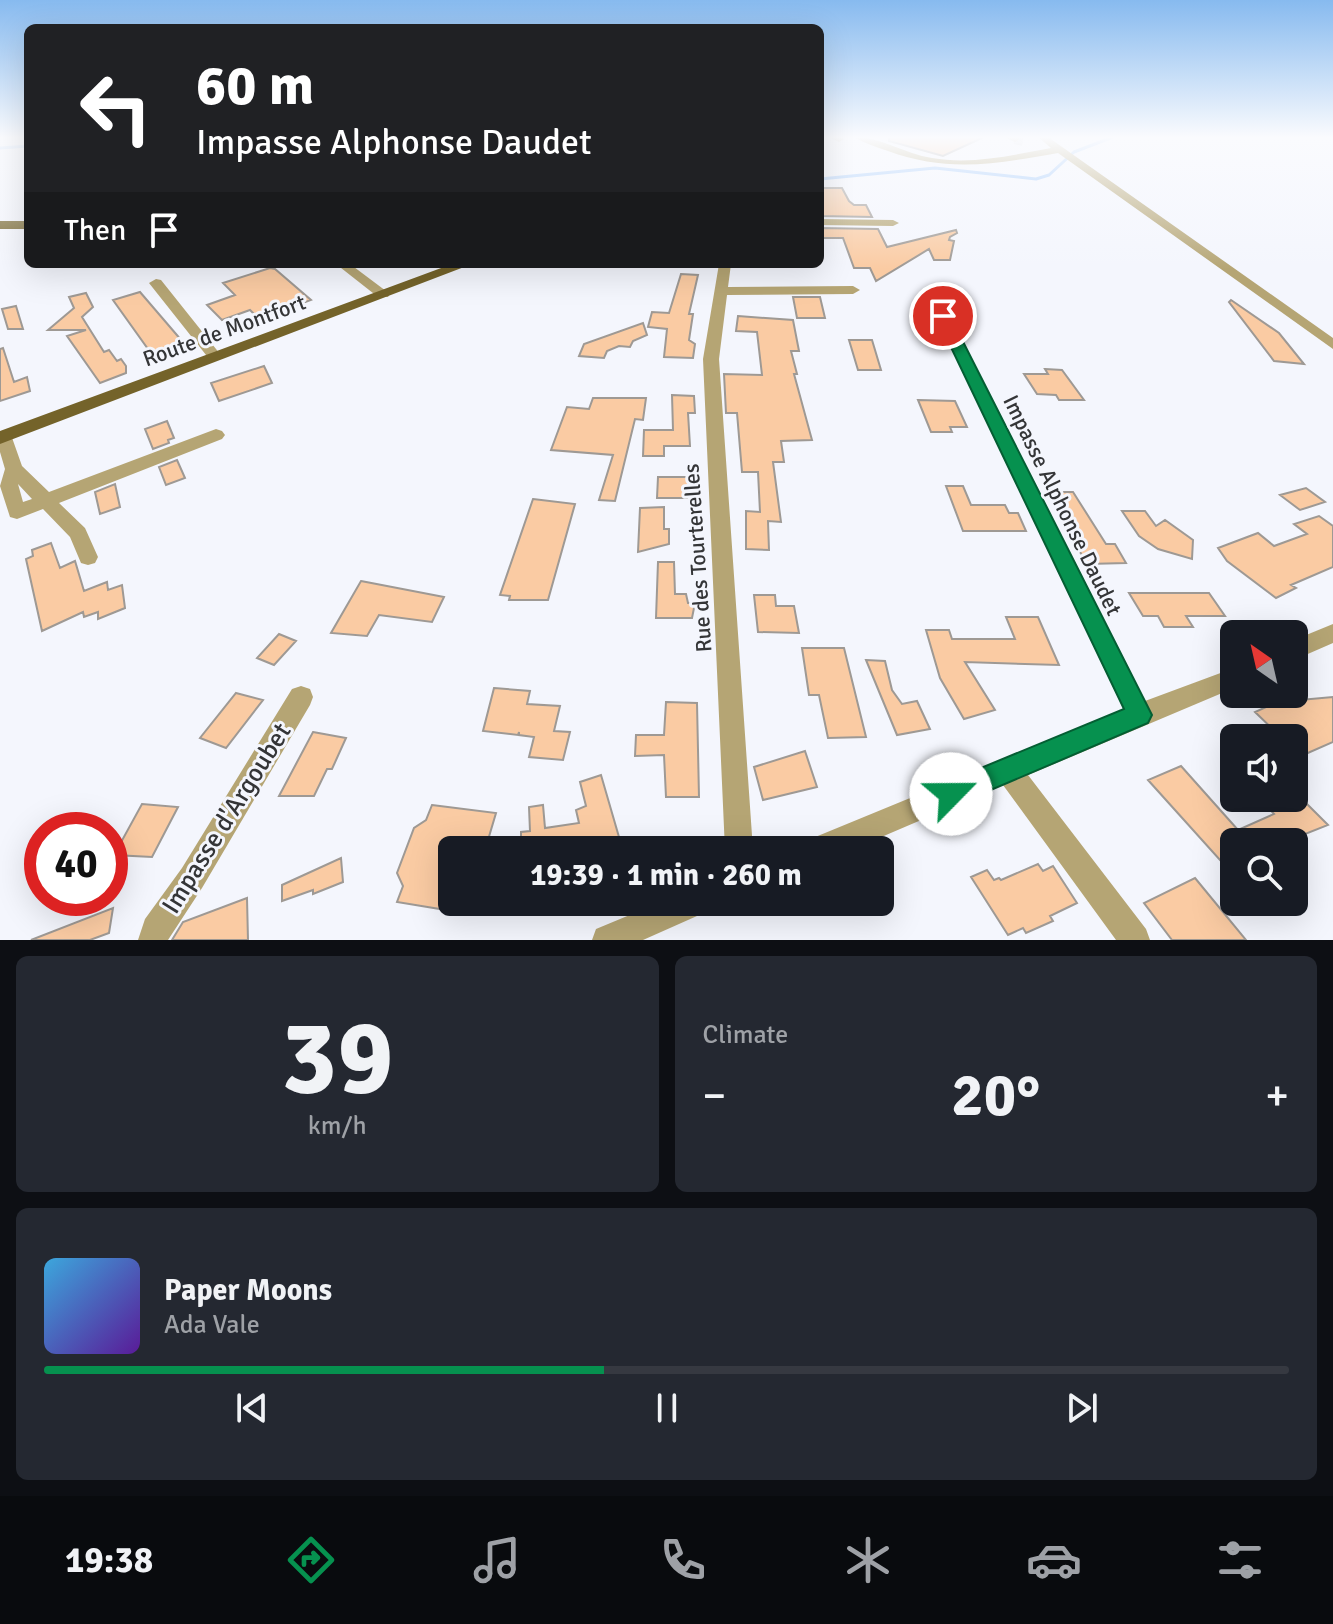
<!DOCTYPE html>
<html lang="en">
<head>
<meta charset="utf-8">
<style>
	:root { --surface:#171b24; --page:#242831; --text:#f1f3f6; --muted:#9ea1a6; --line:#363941; --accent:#06914f }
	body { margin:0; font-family:Signika,sans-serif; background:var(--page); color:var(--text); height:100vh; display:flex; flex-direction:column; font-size:30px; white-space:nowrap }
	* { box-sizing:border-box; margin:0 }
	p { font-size:26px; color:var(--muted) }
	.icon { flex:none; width:44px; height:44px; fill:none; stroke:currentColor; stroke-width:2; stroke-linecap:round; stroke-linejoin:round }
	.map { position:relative; height:940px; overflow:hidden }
	.drawer { display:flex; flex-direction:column; gap:16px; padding:16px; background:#0d0f14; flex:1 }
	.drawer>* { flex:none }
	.hud { position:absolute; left:24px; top:24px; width:800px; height:244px; border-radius:12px; box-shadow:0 8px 32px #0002; background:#202124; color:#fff; overflow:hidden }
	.needle { width:52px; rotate:326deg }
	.fabs { position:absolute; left:1220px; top:620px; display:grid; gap:16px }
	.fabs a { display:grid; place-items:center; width:88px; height:88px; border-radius:12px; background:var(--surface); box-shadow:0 8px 32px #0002; font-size:40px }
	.speed { position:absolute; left:24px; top:812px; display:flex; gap:16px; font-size:40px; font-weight:700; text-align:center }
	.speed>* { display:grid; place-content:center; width:104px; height:104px; border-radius:50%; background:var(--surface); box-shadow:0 8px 32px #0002; line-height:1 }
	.speed .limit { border:12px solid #d22; background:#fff; color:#111 }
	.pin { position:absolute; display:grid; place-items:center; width:68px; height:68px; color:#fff; margin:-34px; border:4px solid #fff; border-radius:50%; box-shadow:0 2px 8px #0007 }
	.me { position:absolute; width:88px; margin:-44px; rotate:67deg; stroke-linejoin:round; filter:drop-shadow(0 0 6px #0008) }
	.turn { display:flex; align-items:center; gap:28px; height:168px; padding:0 40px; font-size:36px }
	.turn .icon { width:104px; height:104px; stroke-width:2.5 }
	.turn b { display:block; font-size:56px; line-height:68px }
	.then { display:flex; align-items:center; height:76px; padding:0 40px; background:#0003; gap:16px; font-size:30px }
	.big { font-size:60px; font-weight:800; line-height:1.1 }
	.drawer .widget { flex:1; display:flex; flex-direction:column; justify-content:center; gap:12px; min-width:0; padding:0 28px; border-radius:12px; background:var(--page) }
	.drawer .dial { align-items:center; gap:0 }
	.dial b { font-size:104px; line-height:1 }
	.song { display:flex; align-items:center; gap:24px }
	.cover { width:96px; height:96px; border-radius:12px; background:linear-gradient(135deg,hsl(200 70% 55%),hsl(270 70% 35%)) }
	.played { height:8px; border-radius:4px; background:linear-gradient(90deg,var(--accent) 45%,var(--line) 45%) }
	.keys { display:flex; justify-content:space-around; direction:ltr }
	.heat { display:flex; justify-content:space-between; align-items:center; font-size:44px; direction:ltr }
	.drawer .tiles { flex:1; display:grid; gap:16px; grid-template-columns:1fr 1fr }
	.widget:last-child { grid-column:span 2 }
	.trip { position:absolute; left:438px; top:836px; width:456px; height:80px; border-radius:12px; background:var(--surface); box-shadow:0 8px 32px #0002; font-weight:800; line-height:80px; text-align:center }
	.menu { display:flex; height:128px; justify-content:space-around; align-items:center; background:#090b0e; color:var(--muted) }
	.menu .icon { width:56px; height:56px }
	.menu .active { color:var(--accent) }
	.menu b { font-size:36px; color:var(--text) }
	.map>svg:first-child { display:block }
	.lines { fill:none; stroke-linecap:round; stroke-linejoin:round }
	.stream { stroke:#95c2fa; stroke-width:3 }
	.building { fill:#facba3; stroke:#9e9994; stroke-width:2 }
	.minor-tunnel { stroke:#cecfd5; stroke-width:10; stroke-dasharray:10 5; stroke-linecap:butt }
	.minor { fill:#b5a574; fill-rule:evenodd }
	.major { fill:#74632a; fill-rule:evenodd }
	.route { fill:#06914f; stroke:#045e33; stroke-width:2 }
	.labels { text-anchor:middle; stroke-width:6; stroke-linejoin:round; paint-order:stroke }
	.street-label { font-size:22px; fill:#343537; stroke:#f4f6fd }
	.near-street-label { font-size:26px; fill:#343537; stroke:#f4f6fd }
</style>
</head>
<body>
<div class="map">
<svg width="1333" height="940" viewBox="0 0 1333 940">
	<rect width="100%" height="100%" fill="#f4f6fd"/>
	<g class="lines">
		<!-- stream -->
		<path class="stream" d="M 0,148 L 28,146
			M 820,179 L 935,168 L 1036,179 L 1049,175 L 1074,152 L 1113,137"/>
	</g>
	<!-- building -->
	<path class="building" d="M 889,137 L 984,137 L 943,156 L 889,141 Z
		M 820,188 L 842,188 L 849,201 L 854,205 L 866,205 L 872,217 L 820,216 Z
		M 820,228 L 878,229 L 887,247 L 956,230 L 957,233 L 950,237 L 949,240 L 954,241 L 950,260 L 934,260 L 929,249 L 876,281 L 870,268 L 854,268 L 843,238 L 820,238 Z
		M 270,268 L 275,269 L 311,300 L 259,319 L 250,310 L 222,320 L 207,305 L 235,295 L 223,283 Z
		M 681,274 L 698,275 L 689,314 L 693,314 L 689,340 L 695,344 L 693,358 L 664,357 L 667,329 L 648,327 L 652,312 L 669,313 Z
		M 140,292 L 182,341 L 174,348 L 153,356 L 113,300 Z
		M 86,293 L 93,307 L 82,317 L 104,352 L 109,350 L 117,361 L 121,359 L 126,366 L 126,373 L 100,383 L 67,336 L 86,330 L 48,330 L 74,308 L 69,297 Z
		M 793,297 L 820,297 L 825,318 L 797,318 Z
		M 1231,300 L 1279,333 L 1304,364 L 1274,361 L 1229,302 Z
		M 16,306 L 23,329 L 8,329 L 2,309 Z
		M 738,316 L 793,320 L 799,351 L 791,351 L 797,374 L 794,374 L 812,440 L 781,441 L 784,462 L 773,462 L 781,522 L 768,521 L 769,550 L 746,549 L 746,511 L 760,512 L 758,472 L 742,472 L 737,413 L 726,413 L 724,374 L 762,375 L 757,332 L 736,331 Z
		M 643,323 L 647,335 L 633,341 L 630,347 L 619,346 L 607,351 L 604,358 L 579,356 L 584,344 Z
		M 849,340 L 872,340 L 881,370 L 858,370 Z
		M 3,348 L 14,382 L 27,377 L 30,391 L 0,401 L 0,349 Z
		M 264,366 L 272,383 L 219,401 L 211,383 Z
		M 1045,369 L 1062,370 L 1084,400 L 1059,400 L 1056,395 L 1037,394 L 1024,374 L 1048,374 Z
		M 672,395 L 694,396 L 695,413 L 688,413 L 690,446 L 664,446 L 664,456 L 643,456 L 644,430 L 673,430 Z
		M 593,398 L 646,398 L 643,420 L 635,419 L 615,501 L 599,500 L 613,455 L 551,450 L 567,407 L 589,409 Z
		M 918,400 L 955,401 L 967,427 L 950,427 L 952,432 L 931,432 Z
		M 167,421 L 174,438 L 168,440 L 169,443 L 153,449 L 145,429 Z
		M 177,460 L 185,478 L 166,485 L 159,467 Z
		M 658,477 L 690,477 L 691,498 L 657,498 Z
		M 115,484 L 120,507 L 100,514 L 95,492 Z
		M 946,486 L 963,486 L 971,505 L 1005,505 L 1009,513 L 1018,513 L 1026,531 L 963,531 Z
		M 1306,488 L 1325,502 L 1300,510 L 1280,495 Z
		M 1052,492 L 1073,492 L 1106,544 L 1115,544 L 1126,563 L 1087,564 L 1076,545 L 1083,544 Z
		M 533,499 L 575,504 L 548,600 L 509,600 L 510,596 L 500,595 Z
		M 664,507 L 664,529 L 669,529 L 669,544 L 638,552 L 640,508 Z
		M 1122,511 L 1145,511 L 1156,526 L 1165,520 L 1193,540 L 1192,559 L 1158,549 L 1139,536 Z
		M 1319,516 L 1333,526 L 1333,567 L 1291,585 L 1296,588 L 1276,598 L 1227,561 L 1218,548 L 1258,533 L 1274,546 L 1307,534 L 1294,524 Z
		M 51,543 L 60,568 L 75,561 L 84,591 L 107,582 L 108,590 L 122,585 L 125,608 L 98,619 L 98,612 L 84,617 L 83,612 L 42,631 L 26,559 L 33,556 L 32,550 Z
		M 658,562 L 674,562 L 675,594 L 686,594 L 688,603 L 695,603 L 692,618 L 656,618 Z
		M 361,581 L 444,597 L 432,622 L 379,615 L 367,636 L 331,633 Z
		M 1129,593 L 1209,593 L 1225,616 L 1186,616 L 1193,627 L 1164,627 L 1158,616 L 1143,616 Z
		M 754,595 L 775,595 L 776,606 L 794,606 L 799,633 L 758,632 Z
		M 1006,617 L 1038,617 L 1059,665 L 965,662 L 995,710 L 964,719 L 940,678 L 926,630 L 949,630 L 952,639 L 1015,639 Z
		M 279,634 L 296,641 L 274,665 L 257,658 Z
		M 802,648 L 844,648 L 866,737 L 828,738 L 819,695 L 809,695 Z
		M 866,660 L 885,661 L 892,690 L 902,704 L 917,701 L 930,729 L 897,735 Z
		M 494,688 L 530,691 L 527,704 L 560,706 L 554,731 L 570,732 L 563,760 L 529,757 L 534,737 L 519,735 L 519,732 L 518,735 L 483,731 Z
		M 236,693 L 263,700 L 226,748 L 200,738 Z
		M 1333,697 L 1333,742 L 1301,756 L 1294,749 L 1294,738 L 1282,738 L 1255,712 L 1286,698 L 1289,701 Z
		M 666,702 L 697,703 L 699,797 L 666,797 L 664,755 L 635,756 L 636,735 L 664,735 Z
		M 313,732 L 346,738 L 332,769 L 327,769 L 314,796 L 279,796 Z
		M 805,751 L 817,787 L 763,800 L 754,767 Z
		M 1181,766 L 1238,830 L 1274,814 L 1266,805 L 1281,798 L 1301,798 L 1328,825 L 1285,842 L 1234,842 L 1234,852 L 1220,860 L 1148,780 Z
		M 601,775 L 621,844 L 606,850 L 521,850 L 521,832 L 530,831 L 529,807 L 543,805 L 545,828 L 579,823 L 576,810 L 586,806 L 580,782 Z
		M 142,804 L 178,807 L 152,857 L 114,855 Z
		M 432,805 L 496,813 L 485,850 L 452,850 L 452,911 L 397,902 L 403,886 L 397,873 L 414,828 L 426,820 Z
		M 341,858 L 343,882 L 313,894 L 313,890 L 282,901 L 282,885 Z
		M 1038,864 L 1043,871 L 1053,866 L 1077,903 L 1050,916 L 1053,921 L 1026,933 L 1023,928 L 1008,935 L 971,877 L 987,870 L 994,880 L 999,878 L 1001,880 Z
		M 1195,878 L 1246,940 L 1172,940 L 1144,903 Z
		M 247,898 L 248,940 L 172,940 L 183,922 Z
		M 113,908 L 109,933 L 90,940 L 31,940 Z"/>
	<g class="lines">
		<!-- minor-tunnel -->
		<path class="minor-tunnel" d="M 1015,139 L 1023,141"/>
		<!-- minor -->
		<path class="minor" d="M 829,137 L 842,137 L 844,139 L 839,142 Z
			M 854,137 C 881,137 905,154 932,158 C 972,165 1013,155 1051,148 L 1038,137 L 1048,137 L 1333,338 L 1333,349 L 1058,153 C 996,164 948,173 888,151 C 876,147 864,143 854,137 Z
			M 1004,137 L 1018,137 L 1020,139 L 1015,142 Z
			M 820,219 L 893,220 L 899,223 L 893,226 L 820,225 Z
			M 336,264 L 350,264 L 390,294 L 388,297 L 378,297 Z
			M 719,264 L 731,264 L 728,287 L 853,286 L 860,290 L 853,294 L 727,295 L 719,359 L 753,850 L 725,850 L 703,359 Z
			M 156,279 L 161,280 L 220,354 L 220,360 L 210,360 L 149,283 Z
			M 943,312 L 950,316 L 1145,701 L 1234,668 L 1234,688 L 1028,775 L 1146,929 L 1150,940 L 1116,940 L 1003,785 L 851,850 L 804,850 L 808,840 L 1124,710 L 936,316 Z
			M 216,429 L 222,431 L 225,435 L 222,439 L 59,503 L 85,528 L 98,557 L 95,563 L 88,565 L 81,563 L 70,537 L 43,509 L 17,519 L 10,517 L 0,486 L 5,469 L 0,452 L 0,432 L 10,432 L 22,466 L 49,492 ZM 18,484 L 32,499 L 23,502 Z
			M 1333,624 L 1333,643 L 1294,660 L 1294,640 Z
			M 301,686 L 310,689 L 313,697 L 310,705 L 202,888 L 168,940 L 138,940 L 145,919 L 182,868 L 292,689 Z
			M 661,902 L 711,902 L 706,912 L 643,940 L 592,940 L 596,929 Z"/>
		<!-- major -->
		<path class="major" d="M 0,221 L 28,221 L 28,229 L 0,229 Z
			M 452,264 L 472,264 L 0,444 L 0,431 Z"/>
	</g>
	<!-- sky -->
	<linearGradient id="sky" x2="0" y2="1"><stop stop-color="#87baef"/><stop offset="0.51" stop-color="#fafbfe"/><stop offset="1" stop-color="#fafbfe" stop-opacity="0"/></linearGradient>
	<rect width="1333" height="269" fill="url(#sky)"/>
	<!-- route -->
	<path class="route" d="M 943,312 L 950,316 L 1152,715 L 1148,723 L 951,807 L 942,803 L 938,794 L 942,784 L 1124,709 L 936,316 Z"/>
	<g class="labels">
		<!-- street labels -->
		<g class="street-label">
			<text transform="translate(224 330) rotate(-20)" y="8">Route de Montfort</text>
			<text transform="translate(1063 505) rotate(64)" y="8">Impasse Alphonse Daudet</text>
			<text transform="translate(697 558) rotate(-94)" y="8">Rue des Tourterelles</text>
		</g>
		<!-- near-street labels -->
		<g class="near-street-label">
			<text transform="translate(226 818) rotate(-58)" y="9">Impasse d'Argoubet</text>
		</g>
	</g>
</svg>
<div class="fabs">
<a><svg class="needle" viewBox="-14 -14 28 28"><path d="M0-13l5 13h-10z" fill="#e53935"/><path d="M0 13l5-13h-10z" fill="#9ea1a6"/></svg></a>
<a><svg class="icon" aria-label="sound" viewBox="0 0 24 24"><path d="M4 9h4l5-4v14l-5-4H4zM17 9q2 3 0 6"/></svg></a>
<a><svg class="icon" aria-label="search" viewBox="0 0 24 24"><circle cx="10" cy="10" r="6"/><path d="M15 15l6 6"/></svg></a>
</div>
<div class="speed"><div class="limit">40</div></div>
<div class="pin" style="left:943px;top:316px;background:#d93025"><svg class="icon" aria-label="arrive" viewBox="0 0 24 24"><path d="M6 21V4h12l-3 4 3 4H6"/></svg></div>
<svg class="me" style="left:951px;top:794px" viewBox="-20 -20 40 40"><circle r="19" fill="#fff"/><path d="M0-13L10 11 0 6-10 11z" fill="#06914f"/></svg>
<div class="trip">19:39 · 1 min · 260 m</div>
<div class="hud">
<div class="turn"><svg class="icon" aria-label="left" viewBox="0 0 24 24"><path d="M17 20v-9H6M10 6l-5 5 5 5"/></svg><div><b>60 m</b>Impasse Alphonse Daudet</div></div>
<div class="then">Then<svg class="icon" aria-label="arrive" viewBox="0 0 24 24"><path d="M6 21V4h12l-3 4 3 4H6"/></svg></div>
</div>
</div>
<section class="drawer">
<div class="tiles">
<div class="widget dial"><b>39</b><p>km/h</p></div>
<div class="widget"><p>Climate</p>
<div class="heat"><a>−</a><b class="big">20°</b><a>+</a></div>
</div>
<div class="widget">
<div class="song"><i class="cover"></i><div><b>Paper Moons</b><p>Ada Vale</p></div></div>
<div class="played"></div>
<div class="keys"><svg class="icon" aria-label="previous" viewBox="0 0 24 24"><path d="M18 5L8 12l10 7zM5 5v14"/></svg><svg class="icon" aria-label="pause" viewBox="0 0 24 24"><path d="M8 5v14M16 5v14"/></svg><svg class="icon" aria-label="next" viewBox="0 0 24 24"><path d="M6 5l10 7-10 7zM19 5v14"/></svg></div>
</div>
</div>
</section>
<nav class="menu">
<b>19:38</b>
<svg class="icon active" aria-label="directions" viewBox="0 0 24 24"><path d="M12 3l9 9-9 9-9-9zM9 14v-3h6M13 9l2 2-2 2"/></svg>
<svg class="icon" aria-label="music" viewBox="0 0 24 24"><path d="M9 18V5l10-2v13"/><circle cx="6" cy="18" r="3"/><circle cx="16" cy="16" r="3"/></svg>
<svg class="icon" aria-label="phone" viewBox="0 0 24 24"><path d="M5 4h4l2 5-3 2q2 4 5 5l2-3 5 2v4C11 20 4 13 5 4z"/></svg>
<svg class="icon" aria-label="climate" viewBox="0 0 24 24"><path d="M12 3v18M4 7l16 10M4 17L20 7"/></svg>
<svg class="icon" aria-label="car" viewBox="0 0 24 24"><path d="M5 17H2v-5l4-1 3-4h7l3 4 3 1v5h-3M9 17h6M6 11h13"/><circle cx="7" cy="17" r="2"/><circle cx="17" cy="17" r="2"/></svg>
<svg class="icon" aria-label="filters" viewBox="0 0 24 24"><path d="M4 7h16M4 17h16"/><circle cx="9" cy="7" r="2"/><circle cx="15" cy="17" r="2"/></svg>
</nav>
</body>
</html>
